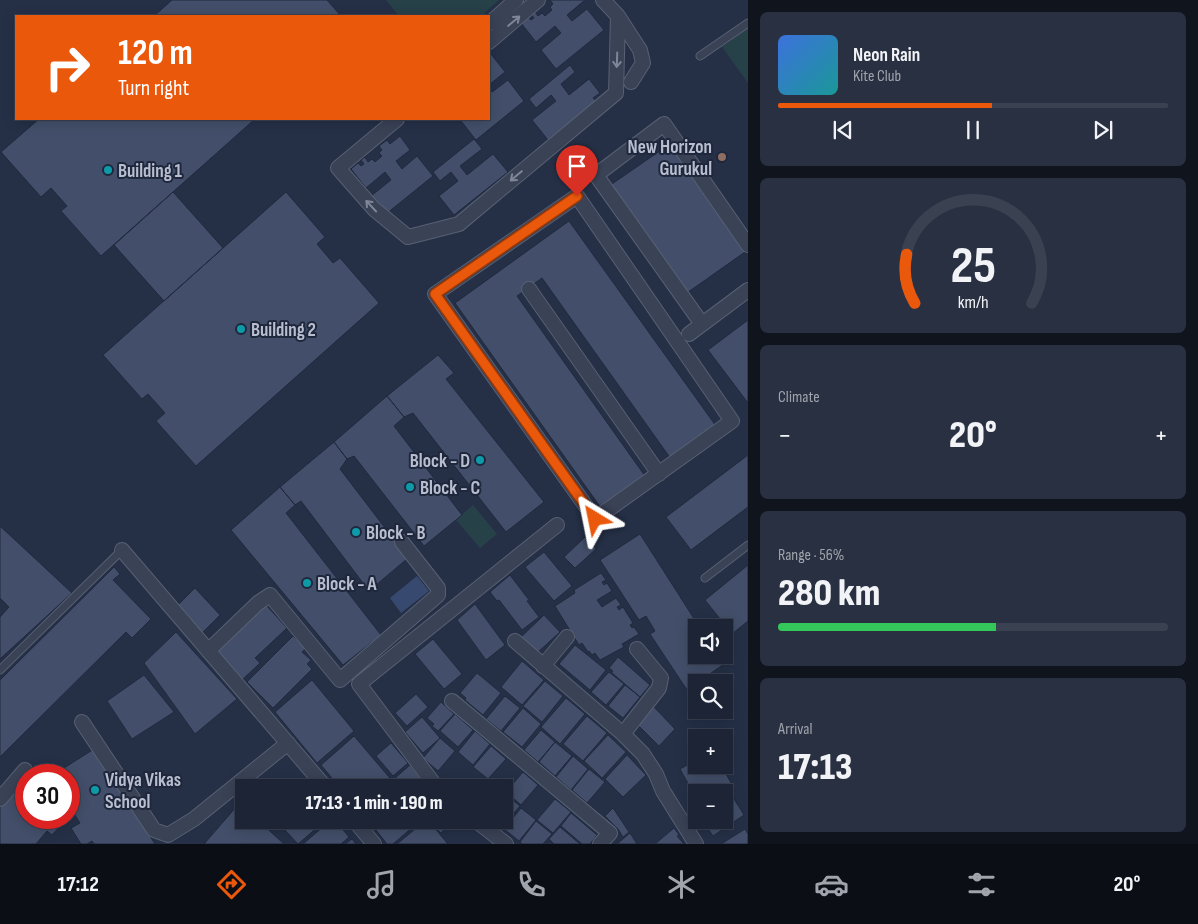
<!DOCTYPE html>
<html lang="en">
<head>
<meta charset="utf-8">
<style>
	:root { --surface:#1c2435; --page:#293041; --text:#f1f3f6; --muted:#a0a4ad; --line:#3a4150; --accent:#ea580c }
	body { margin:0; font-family:"Sofia Sans Condensed",sans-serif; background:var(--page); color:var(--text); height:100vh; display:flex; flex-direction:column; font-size:19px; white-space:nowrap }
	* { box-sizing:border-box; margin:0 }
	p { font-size:16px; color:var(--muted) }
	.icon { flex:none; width:28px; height:28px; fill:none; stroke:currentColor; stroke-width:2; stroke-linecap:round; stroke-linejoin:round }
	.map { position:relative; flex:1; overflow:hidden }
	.drawer { display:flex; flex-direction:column; gap:12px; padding:12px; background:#0f141d; width:450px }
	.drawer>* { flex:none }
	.guide { position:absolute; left:15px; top:15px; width:475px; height:105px; border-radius:0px; box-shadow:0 2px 12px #0003,0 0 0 1px var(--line); background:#ea580c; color:#fff; overflow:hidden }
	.controls { position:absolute; left:688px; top:619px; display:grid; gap:10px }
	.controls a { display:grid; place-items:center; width:45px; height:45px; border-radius:0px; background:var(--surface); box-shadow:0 2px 12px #0003,0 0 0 1px var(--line); font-size:25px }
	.speed { position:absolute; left:15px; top:764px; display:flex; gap:10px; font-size:25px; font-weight:700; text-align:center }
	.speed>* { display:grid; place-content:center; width:65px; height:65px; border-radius:50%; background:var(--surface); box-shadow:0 2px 12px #0003,0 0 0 1px var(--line); line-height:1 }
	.speed .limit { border:8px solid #d22; background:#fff; color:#111 }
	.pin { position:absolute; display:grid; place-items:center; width:42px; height:42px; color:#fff; margin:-51px -21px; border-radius:50% 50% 50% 0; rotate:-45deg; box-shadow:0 0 5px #0007 }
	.pin .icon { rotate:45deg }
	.me { position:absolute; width:55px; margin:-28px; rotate:325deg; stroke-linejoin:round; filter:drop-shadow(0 0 4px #0008) }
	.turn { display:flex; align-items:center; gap:18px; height:105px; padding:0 20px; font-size:22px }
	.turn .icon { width:65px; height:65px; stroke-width:2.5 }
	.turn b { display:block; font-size:35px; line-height:42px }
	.big { font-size:38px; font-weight:800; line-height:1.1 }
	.drawer .card { flex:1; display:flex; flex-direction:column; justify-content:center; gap:8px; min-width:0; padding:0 18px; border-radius:8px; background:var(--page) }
	.drawer .dial { align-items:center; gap:0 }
	.dial svg { height:130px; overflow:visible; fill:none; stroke:var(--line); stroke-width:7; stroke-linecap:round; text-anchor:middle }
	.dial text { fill:var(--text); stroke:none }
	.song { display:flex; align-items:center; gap:15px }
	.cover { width:60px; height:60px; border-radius:8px; background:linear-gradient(135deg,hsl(220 70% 55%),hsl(180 70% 35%)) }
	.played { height:5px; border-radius:2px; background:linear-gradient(90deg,var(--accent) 55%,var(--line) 55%) }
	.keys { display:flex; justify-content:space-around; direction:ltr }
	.heat { display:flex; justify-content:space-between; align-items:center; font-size:28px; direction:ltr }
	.charge { height:8px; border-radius:4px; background:linear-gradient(90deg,#34c759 56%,var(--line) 0) }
	.trip { position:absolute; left:235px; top:779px; width:278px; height:50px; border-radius:0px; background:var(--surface); box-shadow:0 2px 12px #0003,0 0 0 1px var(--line); font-weight:800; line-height:50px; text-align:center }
	.dock { display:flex; height:80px; justify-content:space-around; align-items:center; background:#0b0e15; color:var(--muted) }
	.dock .icon { width:35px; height:35px }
	.dock .selected { color:var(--accent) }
	.dock b { font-size:22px; color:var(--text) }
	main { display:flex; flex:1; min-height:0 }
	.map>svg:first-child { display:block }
	.green { fill:#274148 }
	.water { fill:#37496f }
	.building { fill:#434f6a; stroke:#20293e }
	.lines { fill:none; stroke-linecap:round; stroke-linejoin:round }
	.lane-casing { stroke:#586073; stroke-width:9 }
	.street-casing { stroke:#586073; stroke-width:16 }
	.lane { stroke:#3a4256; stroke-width:7 }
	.street { stroke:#3a4256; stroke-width:14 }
	.oneway { stroke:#7f8699 }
	.route-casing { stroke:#983908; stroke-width:12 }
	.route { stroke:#ea580c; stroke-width:9 }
	.education-dot { fill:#8d6e63; stroke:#1e273c; stroke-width:2 }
	.culture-dot { fill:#0f9aa8; stroke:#1e273c; stroke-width:2 }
	.labels { text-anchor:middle; stroke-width:4; stroke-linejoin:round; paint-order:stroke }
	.poi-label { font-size:19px; font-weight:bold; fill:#b8becf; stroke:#1e273c; text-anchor:start }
</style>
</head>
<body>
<main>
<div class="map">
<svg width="748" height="844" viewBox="0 0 748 844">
	<rect width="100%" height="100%" fill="#253047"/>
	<!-- green -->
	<path class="green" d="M 386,0 L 499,0 L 481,16 L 399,16 Z
		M 748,28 L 748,83 L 722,47 Z
		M 473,505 L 497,534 L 480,548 L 456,520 Z"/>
	<!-- water -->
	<path class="water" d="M 417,576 L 429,591 L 401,613 L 390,598 Z"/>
	<!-- building -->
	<path class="building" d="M 172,0 L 327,0 L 341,16 L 154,16 Z
		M 550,0 L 585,0 L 567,15 L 572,21 L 587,9 L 604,30 L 556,69 L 541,50 L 561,33 L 555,26 L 536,42 L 521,23 L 528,17 L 531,20 L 534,18 L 531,14 L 535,12 L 538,16 L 542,13 L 545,16 L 552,10 L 550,7 L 553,4 Z
		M 491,54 L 505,72 L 489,85 L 489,56 Z
		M 570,65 L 575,72 L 561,84 L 569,95 L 589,79 L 600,93 L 593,98 L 596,101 L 548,140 L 532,120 L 556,101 L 551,95 L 536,108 L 529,99 Z
		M 508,80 L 524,101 L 476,140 L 461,121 L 463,119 L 489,119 L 489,88 L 492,92 Z
		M 39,119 L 255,119 L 101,256 L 61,211 L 67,206 L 51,188 L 41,197 L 1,152 Z
		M 400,136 L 410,150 L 396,161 L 402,169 L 417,156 L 433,176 L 386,214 L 371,196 L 391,180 L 385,172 L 366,188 L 351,169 L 358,163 L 361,166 L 364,164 L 361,160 L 365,157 L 368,162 L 372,159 L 375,162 L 382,156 L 379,153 L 382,150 L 379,146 L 387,140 L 390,144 Z
		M 474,139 L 482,149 L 460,166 L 467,175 L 493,154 L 508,172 L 454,215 L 439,196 L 458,181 L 451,172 L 440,181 L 433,172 Z
		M 670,144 L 745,252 L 684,295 L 609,186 Z
		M 173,192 L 223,248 L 164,301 L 114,245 Z
		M 286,192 L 325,237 L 317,244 L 333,263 L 340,258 L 379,303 L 196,466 L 156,421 L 165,413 L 148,394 L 142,399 L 103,355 Z
		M 569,221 L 716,426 L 671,459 L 542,278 L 517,296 L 645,476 L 601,508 L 455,303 Z
		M 748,320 L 748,403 L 708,350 Z
		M 438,355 L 454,373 L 446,379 L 544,502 L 506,532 L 413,413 L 404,417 L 387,396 Z
		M 387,396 L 404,417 L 394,426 L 462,515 L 424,546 L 354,456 L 347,459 L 334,442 Z
		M 334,442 L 347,459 L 340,469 L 408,558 L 369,591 L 301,501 L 295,505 L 280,487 Z
		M 748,455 L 748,507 L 691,550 L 666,517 Z
		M 280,487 L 295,505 L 286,513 L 381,635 L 343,665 L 231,530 Z
		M 0,526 L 72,593 L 0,659 L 0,617 L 9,607 L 0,598 Z
		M 640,534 L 700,628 L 696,628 L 696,655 L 718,655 L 724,664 L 687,690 L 650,634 L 655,631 L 646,616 L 639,620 L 600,560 Z
		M 585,537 L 596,549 L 575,568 L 564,557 Z
		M 544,552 L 572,586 L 554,601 L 525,567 Z
		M 748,565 L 748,621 L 732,634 L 705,600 Z
		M 114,567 L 120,574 L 113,580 L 151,619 L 132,638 L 126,632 L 0,757 L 0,680 Z
		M 601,573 L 606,580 L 602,582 L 604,585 L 607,583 L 612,591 L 597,600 L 602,607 L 616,598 L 621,605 L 617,607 L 619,610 L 623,607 L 633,623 L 630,625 L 632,628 L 634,627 L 639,634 L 622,644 L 624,647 L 600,660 L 595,653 L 592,655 L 589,651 L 588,652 L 582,643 L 579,645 L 555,606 L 575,593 L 574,590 Z
		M 510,575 L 529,600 L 527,601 L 539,617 L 522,630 L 499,600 L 497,601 L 490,592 Z
		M 195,588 L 220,615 L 200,635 L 175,608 Z
		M 475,604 L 505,645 L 486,660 L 457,620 Z
		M 266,605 L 287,628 L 255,658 L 260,663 L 241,681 L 215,652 Z
		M 544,615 L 560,632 L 537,653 L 521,637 Z
		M 176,632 L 237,699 L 195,734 L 144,663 Z
		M 293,636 L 306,648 L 302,652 L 311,660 L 307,664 L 312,669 L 273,708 L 247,682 Z
		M 433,639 L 462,674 L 444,689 L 415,654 Z
		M 575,645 L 606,670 L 590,690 L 559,664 Z
		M 618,657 L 650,685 L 640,697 L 611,672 L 613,671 L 609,668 Z
		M 522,661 L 544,680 L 522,705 L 501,687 Z
		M 609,672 L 624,684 L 606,705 L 591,692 Z
		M 477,673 L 501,693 L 483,715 L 465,700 L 466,698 L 460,693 Z
		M 144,675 L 174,712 L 132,739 L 107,701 Z
		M 312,680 L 354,731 L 317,763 L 275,712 Z
		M 545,681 L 563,696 L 542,722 L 523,706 Z
		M 625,685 L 640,697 L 623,718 L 608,706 Z
		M 416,694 L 428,707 L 407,726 L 395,713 Z
		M 505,696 L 520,708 L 501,731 L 486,719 Z
		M 566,698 L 585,714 L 560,744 L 541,727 Z
		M 441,702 L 454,714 L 438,731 L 432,726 L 434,724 L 427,718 Z
		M 653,706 L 675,729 L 659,746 L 636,723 Z
		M 523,708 L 541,724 L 522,747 L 503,732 Z
		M 455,714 L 473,730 L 458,747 L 440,731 Z
		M 587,716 L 607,733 L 583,761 L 563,744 Z
		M 422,717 L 440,738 L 423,753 L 405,732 Z
		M 541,730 L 555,742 L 538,762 L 524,750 Z
		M 475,731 L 490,744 L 473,765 L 458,752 Z
		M 608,735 L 626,752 L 602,778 L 584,761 Z
		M 354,736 L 395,784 L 391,788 L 340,788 L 321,765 Z
		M 440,738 L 455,751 L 438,771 L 423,758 Z
		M 555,742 L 572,756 L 555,776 L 539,762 Z
		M 391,743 L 408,763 L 393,776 L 376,756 Z
		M 491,746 L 506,759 L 488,779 L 473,767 Z
		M 94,749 L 155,844 L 94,844 L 92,841 L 87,844 L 81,844 L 71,828 L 80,823 L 69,806 L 69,775 L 53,775 Z
		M 627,755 L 646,775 L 623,797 L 605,779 Z
		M 573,756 L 588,769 L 571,790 L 556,777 Z
		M 696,760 L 696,765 L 721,765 L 735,790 L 724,797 L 724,792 L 696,792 L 696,798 L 680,769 Z
		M 410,765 L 426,785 L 424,788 L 402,788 L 394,779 Z
		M 29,768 L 36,774 L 26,775 L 26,818 L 64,818 L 66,820 L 52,835 L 47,831 L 36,844 L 0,844 L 0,802 Z
		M 589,769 L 605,782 L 587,803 L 572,790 Z
		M 523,772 L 538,785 L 521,805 L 506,792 Z
		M 301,781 L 307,788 L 294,788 Z
		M 505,794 L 520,806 L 502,827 L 493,820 L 504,820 L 504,796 Z
		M 731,794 L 744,815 L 713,836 L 702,820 L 724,820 L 724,799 Z
		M 243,799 L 244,820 L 261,820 L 260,822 L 284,844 L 204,844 Z
		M 555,799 L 571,812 L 553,833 L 537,820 Z
		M 521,808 L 536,820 L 519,841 L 504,829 Z
		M 613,808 L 629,832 L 623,837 L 618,829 L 605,816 Z
		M 571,813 L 597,835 L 590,844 L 582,844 L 561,826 Z
		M 273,820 L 284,820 L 278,825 Z
		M 288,820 L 326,820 L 298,844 L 281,826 Z
		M 331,820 L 335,820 L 349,837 L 341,844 L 303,844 Z
		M 368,820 L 421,820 L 393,844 L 387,844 Z
		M 426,820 L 428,820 L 448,844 L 397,844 Z
		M 429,820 L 452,820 L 441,833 L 432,825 L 433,823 Z
		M 536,821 L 552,834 L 543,844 L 522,844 L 520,842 Z
		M 560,827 L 580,844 L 554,844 L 549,839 Z
		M 674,828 L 679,835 L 677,836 L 684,844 L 655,844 Z
		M 745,829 L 748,834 L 748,844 L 721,844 Z
		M 630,833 L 637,844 L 617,844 Z
		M 352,839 L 356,844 L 345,844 Z"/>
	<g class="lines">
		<defs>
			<path id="lane" d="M 700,56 L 748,23
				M 705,578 L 748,545
				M 0,670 L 122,550"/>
			<path id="street" d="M 618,16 L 640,50 L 643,63 L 631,82
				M 490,23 L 516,0
				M 489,42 L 538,0
				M 397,119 L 338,168 L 374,209 L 408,237 L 459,224 L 616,93 L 618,16 L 603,0
				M 577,196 L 732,421 L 595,519 L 435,294 Z
				M 529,289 L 659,474
				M 702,324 L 596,175 L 664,124 L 748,245
				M 689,334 L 748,290
				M 122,550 L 326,788
				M 515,641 L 623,734 L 643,754 L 656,774 L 663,791 L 696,844
				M 208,651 L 258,603 L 270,595 L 340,680 L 438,595 L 438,588 L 402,542
				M 543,666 L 567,637
				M 452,701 L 610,833 L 600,844
				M 82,722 L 154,830 L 168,835 L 194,819 L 288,743
				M 623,734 L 659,688 L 661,678 L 637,649
				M 437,788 L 359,684 L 557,525
				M 0,799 L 25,770
				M 354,820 L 374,844
				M 475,820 L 506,844"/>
		</defs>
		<!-- lane casing -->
		<use href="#lane" class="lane-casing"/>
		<!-- street casing -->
		<use href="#street" class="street-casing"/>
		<!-- lane -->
		<use href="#lane" class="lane"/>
		<!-- street -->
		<use href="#street" class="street"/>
	</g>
	<!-- one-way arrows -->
	<defs><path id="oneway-shaft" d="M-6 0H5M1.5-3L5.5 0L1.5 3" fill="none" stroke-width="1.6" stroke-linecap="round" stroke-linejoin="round" transform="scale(1.25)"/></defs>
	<g class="oneway">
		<use href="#oneway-shaft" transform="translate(514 21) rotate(-40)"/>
		<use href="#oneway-shaft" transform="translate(617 60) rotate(92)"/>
		<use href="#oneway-shaft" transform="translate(516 176) rotate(140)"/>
		<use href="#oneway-shaft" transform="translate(371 206) rotate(-133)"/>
	</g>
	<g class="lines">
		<defs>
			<path id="route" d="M 577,196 L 435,294 L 595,519"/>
		</defs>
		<!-- route casing -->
		<use href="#route" class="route-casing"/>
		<!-- route -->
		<use href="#route" class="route"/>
	</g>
	<!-- markers -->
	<circle class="education-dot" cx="722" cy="157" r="5"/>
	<g class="culture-dot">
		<circle cx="108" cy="170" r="5"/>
		<circle cx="241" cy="329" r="5"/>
		<circle cx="480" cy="460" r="5"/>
		<circle cx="410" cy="487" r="5"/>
		<circle cx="356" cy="532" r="5"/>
		<circle cx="307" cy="583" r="5"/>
		<circle cx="95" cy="790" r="5"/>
	</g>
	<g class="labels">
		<!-- poi labels -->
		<g class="poi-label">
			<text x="712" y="153" text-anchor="end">New Horizon<tspan x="712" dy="22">Gurukul</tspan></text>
			<text x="118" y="177">Building 1</text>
			<text x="251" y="336">Building 2</text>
			<text x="470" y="467" text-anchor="end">Block - D</text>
			<text x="420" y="494">Block - C</text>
			<text x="366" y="539">Block - B</text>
			<text x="317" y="590">Block - A</text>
			<text x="105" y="786">Vidya Vikas<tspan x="105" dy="22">School</tspan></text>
		</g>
	</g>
</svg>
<div class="controls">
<a><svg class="icon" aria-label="sound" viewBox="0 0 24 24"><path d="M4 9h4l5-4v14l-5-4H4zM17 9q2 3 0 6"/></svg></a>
<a><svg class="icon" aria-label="search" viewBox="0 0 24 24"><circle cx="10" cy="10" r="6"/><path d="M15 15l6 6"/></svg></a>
<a>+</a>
<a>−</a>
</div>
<div class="speed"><div class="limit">30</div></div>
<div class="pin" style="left:577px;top:196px;background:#d93025"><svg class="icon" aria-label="arrive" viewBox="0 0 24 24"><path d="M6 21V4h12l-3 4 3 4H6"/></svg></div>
<svg class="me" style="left:595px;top:519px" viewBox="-20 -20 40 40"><path d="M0-17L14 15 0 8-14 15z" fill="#ea580c" stroke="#fff" stroke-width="4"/></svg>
<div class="trip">17:13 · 1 min · 190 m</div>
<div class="guide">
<div class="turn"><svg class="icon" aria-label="right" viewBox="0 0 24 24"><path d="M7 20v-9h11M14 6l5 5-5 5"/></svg><div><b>120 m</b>Turn right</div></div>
</div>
</div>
<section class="drawer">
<div class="card">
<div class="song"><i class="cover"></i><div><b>Neon Rain</b><p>Kite Club</p></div></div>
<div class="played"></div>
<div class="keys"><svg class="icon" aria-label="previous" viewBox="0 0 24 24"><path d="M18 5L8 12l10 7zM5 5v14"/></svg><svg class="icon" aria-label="pause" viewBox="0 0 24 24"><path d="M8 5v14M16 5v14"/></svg><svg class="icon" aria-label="next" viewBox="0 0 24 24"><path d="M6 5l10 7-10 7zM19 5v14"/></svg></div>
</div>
<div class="card dial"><svg viewBox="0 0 100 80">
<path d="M14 69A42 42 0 1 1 86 69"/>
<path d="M14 69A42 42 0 0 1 9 39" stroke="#ea580c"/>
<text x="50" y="56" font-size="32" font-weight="700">25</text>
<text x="50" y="72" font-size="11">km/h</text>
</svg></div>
<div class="card"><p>Climate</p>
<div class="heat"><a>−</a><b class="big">20°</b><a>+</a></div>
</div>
<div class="card"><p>Range · 56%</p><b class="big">280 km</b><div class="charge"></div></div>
<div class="card"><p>Arrival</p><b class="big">17:13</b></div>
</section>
</main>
<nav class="dock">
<b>17:12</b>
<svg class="icon selected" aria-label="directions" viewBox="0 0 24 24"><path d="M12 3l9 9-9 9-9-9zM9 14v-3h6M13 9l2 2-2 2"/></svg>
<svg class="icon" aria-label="music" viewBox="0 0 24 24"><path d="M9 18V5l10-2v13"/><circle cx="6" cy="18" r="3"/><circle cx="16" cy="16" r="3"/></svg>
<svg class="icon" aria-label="phone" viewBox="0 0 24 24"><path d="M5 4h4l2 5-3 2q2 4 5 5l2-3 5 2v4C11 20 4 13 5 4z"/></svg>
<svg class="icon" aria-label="climate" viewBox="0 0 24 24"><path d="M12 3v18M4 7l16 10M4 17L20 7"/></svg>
<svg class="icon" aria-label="car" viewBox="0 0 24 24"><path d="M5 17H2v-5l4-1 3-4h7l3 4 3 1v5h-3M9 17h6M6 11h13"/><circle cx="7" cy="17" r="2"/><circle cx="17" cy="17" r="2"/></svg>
<svg class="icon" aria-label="filters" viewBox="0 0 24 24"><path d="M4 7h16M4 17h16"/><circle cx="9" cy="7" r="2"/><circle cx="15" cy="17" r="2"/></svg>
<b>20°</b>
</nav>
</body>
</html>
